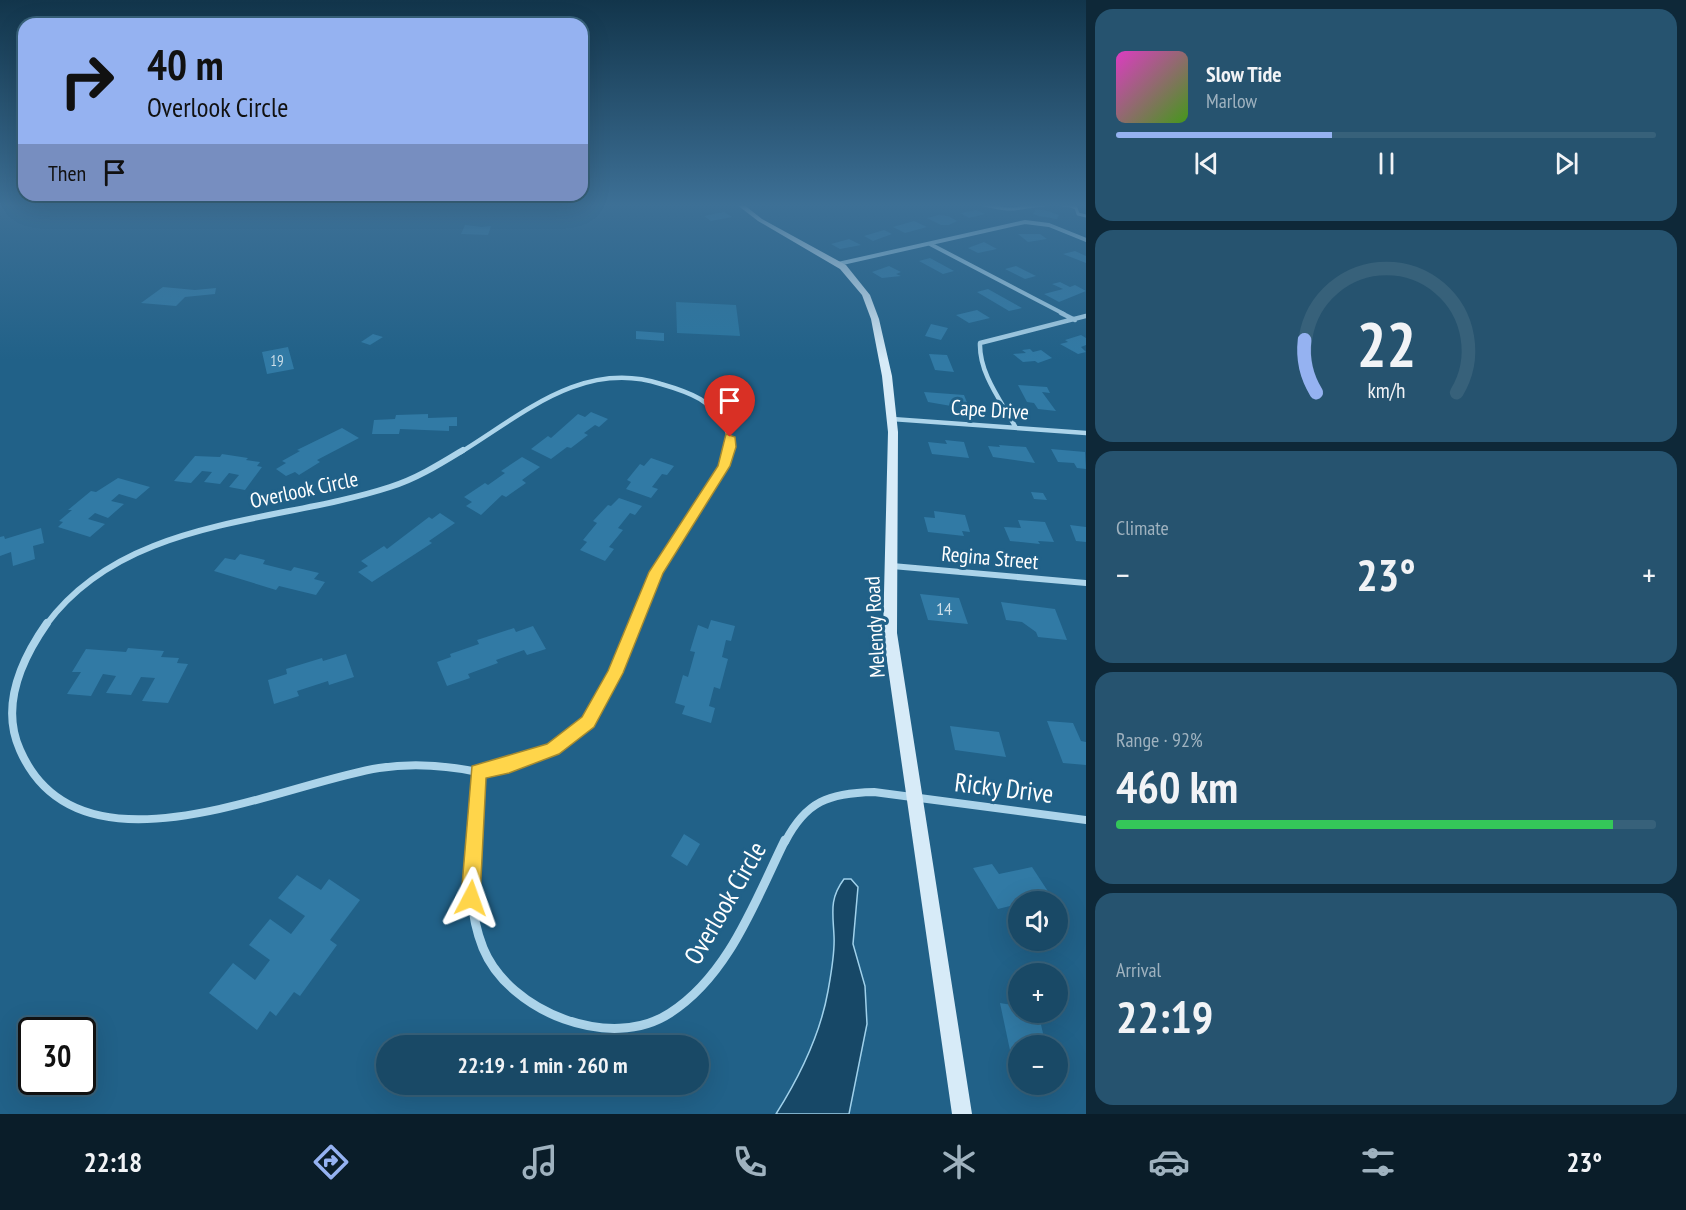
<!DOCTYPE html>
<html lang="en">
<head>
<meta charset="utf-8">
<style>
	:root { --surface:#194966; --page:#26536f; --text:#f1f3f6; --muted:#9fb2bf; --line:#37617a; --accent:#95b2f1 }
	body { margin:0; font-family:"PT Sans Narrow",sans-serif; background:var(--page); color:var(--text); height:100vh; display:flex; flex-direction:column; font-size:22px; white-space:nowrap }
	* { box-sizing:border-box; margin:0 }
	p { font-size:20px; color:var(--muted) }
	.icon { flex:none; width:33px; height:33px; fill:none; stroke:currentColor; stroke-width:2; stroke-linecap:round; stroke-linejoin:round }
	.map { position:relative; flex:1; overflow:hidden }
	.drawer { display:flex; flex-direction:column; gap:9px; padding:9px; background:#0e2838; width:600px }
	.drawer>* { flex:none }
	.banner { position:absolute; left:18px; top:18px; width:570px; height:183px; border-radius:18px; box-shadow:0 6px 24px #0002,0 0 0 2px var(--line); background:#95b2f1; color:#111; overflow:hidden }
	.fabs { position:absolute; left:1008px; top:891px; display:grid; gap:12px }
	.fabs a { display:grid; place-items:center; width:60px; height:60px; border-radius:50%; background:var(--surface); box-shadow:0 6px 24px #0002,0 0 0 2px var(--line); font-size:30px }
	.speed { position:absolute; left:18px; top:1017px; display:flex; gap:12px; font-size:30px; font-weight:700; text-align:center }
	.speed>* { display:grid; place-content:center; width:78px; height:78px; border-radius:50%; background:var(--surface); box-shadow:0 6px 24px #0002,0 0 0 2px var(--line); line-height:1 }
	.speed .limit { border:3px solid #111; border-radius:9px; background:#fff; color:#111 }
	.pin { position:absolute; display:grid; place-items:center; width:51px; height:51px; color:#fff; margin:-62px -26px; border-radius:50% 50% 50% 0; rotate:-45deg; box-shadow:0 0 6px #0007 }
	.pin .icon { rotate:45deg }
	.me { position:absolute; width:66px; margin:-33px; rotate:4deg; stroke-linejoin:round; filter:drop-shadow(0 0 4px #0008) }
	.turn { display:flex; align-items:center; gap:21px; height:126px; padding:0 30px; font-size:27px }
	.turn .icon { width:78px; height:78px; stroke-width:2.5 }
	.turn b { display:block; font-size:42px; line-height:51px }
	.then { display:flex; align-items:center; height:57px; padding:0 30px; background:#0003; gap:12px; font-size:22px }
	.big { font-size:45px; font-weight:600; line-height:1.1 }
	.drawer .card { flex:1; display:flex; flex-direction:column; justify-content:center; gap:9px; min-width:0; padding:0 21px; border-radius:18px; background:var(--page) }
	.drawer .dial { align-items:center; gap:0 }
	.dial svg { height:156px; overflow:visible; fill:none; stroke:var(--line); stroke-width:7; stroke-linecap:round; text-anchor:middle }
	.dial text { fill:var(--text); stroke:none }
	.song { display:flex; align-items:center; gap:18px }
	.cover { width:72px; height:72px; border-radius:9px; background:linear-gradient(135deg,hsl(310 70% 55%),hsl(100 70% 35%)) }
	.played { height:6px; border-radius:3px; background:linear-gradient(90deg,var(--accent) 40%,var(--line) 40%) }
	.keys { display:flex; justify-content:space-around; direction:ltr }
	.heat { display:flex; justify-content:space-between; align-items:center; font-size:33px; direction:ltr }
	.charge { height:9px; border-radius:4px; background:linear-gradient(90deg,#34c759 92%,var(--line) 0) }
	.trip { position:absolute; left:376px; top:1035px; width:333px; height:60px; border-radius:30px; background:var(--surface); box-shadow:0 6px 24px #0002,0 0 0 2px var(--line); font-weight:600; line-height:60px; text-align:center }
	.dock { display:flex; height:96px; justify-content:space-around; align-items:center; background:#0a1d29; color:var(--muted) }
	.dock .icon { width:42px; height:42px }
	.dock .current { color:var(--accent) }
	.dock b { font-size:27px; color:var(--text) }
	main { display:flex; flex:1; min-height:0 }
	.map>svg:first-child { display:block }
	.green { fill:#2b76a0 }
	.water { fill:#174867; stroke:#a0d1eb; stroke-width:1.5 }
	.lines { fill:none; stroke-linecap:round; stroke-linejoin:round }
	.stream { stroke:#a0d1eb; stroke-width:3 }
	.building { fill:#317aa5 }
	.street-far4 { stroke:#acd4ea; stroke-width:4 }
	.street-far3 { stroke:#acd4ea; stroke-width:4.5 }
	.street-far2 { stroke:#acd4ea; stroke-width:6 }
	.street-far1 { stroke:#acd4ea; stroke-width:8 }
	.street { stroke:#acd4ea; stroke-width:9 }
	.secondary { fill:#d7ebf8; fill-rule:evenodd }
	.route { fill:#ffd54a; stroke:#a68a30; stroke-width:1.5 }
	.labels { text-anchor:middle; stroke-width:6; stroke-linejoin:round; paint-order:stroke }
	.far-number-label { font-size:15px; fill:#ccdee8 }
	.number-label { font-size:18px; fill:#ccdee8 }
	.street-label { font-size:21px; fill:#fff; stroke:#216188 }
	.near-street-label { font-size:26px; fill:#fff; stroke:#216188 }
</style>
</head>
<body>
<main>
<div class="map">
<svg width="1086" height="1114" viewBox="0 0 1086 1114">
	<rect width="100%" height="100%" fill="#216188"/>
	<!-- green -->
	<path class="green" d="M 676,302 L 736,305 L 740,336 L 677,333 Z"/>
	<!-- water -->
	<path class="water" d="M 844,879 L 851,879 L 858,887 L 853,944 L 865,986 L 867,1024 L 849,1114 L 776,1114 C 800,1076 820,1036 828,991 C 831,974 835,953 834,936 C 833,913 829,899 844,879 Z"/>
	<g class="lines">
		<!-- stream -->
		<path class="stream" d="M 980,204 C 991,206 1003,210 1014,209 C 1033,207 1057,200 1076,208 L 1078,214 L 1086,216"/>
	</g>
	<!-- building -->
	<path class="building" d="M 1036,209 L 1048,211 L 1059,215 L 1057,219 L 1039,216 L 1033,214 Z
		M 976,210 L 985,214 L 969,218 L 960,213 Z
		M 724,212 L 732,217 L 711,221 L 704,216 Z
		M 939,215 L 948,216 L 957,221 L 949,225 L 941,225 L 927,218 Z
		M 914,221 L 927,227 L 905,233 L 893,227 Z
		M 465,225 L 482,227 L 491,226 L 488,235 L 461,234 Z
		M 884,230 L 892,234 L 873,241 L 864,236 Z
		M 1018,234 L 1040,234 L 1047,239 L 1028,242 Z
		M 849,239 L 861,245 L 840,249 L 831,244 Z
		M 984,242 L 997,249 L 978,253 L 968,248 Z
		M 1075,251 L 1086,256 L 1086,263 L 1063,254 Z
		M 930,258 L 954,271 L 943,274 L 919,261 Z
		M 889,266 L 901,272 L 896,274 L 901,276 L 882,278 L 872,272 Z
		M 1016,266 L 1036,276 L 1025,279 L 1005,269 Z
		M 1060,282 L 1070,287 L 1075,285 L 1086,291 L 1059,302 L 1044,294 L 1063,289 L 1052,284 Z
		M 163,287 L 195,290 L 216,288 L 215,294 L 185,297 L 176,306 L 141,303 Z
		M 988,289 L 1022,308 L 1009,311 L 977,292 Z
		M 977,310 L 990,318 L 969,323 L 956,315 Z
		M 931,324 L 948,328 L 941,340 L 925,336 Z
		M 636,331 L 664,333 L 664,341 L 636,339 Z
		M 373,334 L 383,337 L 370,345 L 361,342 Z
		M 1081,335 L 1086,338 L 1086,345 L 1081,347 L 1086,352 L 1078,354 L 1060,344 L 1068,342 L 1065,340 Z
		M 288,347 L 294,369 L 267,374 L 262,352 Z
		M 1030,349 L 1033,352 L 1041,350 L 1052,358 L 1038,363 L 1035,361 L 1023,362 L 1013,354 L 1026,353 L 1022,350 Z
		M 929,354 L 947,355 L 954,372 L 935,370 Z
		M 1018,385 L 1047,387 L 1050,393 L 1042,392 L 1056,411 L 1038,409 L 1034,403 L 1027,402 Z
		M 924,392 L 964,395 L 968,405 L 956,404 L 957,407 L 928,402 Z
		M 591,412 L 608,419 L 599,427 L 595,425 L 584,433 L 588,435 L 571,448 L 567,447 L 551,459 L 531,449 L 548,436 L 551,438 L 578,414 L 585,417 Z
		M 428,414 L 428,418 L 457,417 L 457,426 L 449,426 L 449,431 L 400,429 L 399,434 L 372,434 L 374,420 L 395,419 L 396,415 Z
		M 342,428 L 359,438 L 317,460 L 320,462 L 299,475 L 295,472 L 286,476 L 276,469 L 286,463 L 282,461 L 300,451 L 297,450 Z
		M 945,440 L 964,442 L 969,458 L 932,454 L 928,442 L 947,444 Z
		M 999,445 L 1026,447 L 1035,463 L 993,457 L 988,446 L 1000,447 Z
		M 1051,449 L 1085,452 L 1086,469 L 1077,468 L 1074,463 L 1058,462 Z
		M 222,454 L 248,458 L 246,460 L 260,462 L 257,466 L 262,467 L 245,490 L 229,487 L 239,475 L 229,473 L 220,484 L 204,482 L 212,472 L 202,471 L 191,483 L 174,481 L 195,456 L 220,457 Z
		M 522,457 L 540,467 L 522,480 L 526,483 L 506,497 L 502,495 L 481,515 L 466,506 L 472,502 L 464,497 L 485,483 L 488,485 L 505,473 L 501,471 Z
		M 651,458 L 674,466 L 667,475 L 662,474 L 652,487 L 658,489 L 651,498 L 626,489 L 631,482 L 627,480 L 640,464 L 644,466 Z
		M 118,478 L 150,487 L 136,499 L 119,494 L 111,501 L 124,504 L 108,518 L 95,513 L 88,519 L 105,524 L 90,537 L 58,527 L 63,522 L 59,521 L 72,510 L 68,510 L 91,491 L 96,492 Z
		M 1031,492 L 1043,493 L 1047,500 L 1034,499 Z
		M 619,498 L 642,506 L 635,515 L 630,513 L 618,528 L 623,530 L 609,547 L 614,549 L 605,561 L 580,550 L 587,542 L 583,540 L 597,523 L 593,521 L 608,505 L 611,506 Z
		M 934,511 L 965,515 L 970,532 L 962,531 L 964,536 L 928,532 L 924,517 L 935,518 Z
		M 440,513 L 455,523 L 429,541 L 432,543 L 372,582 L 358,572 L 368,566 L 361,561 L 384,546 L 387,549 L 429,517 L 432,519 Z
		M 1018,520 L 1045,522 L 1054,542 L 1038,541 L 1040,544 L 1010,541 L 1004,527 L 1021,528 Z
		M 1070,525 L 1086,527 L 1086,542 L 1076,541 Z
		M 41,528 L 44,543 L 33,546 L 35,559 L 13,566 L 11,552 L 0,556 L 0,537 L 4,536 L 5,539 Z
		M 240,554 L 265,560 L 263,564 L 291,571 L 294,567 L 319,573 L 314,579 L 325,582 L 316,595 L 279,586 L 276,590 L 214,571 L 225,558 L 235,560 Z
		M 920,594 L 959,598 L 968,624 L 928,620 Z
		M 1001,602 L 1055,609 L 1067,640 L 1038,637 L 1036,632 L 1022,622 L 1006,620 Z
		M 711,620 L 735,626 L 731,641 L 726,640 L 722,657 L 728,659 L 720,689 L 714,687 L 709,706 L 715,708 L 711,723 L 682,714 L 685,706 L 675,703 L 683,675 L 688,677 L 695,652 L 690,651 L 698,625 L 708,629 Z
		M 533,626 L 546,649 L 527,655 L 524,650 L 496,660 L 498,663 L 468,674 L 470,678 L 447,686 L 437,662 L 451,657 L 450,654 L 479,644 L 477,640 L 514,628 L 516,632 Z
		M 128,648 L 164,651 L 161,657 L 179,658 L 177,663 L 188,664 L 168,703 L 142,701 L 155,678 L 141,677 L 131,695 L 106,693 L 116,676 L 103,674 L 91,696 L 67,694 L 81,672 L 72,672 L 86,649 L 126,652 Z
		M 346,654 L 354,677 L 329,685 L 328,681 L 297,691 L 299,696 L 274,704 L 268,680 L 287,674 L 286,669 L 322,658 L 323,661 Z
		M 1047,721 L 1073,723 L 1081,741 L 1086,742 L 1086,765 L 1063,763 Z
		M 950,726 L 999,732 L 1006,757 L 955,750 Z
		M 684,834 L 700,844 L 687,866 L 671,856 Z
		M 992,864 L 999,874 L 1032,867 L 1051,896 L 1018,902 L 1018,904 L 998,909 L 973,868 Z
		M 297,875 L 321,890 L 329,879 L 360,900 L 330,940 L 337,945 L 300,996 L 294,992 L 276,1016 L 270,1011 L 257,1030 L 209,993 L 233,963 L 255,980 L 270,960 L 249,945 L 270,919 L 291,934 L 305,916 L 278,898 Z
		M 1000,1003 L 1018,1006 L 1018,1012 L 1038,1012 L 1046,1046 L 1018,1046 L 1018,1074 L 1015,1074 Z"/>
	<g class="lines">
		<!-- street-far4 -->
		<path class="street-far4" d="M 930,244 L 1064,314
			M 838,264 L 1025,222 L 1049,225 L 1086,240"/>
		<!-- street-far3 -->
		<path class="street-far3" d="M 1061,313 L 1075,320
			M 892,419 L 1086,433
			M 1016,428 C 1002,402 979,374 980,343 L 1086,316
			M 461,452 C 523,414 583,359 661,384 C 675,388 688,392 700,399 C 719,411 732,429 729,452"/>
		<!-- street-far2 -->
		<path class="street-far2" d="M 892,566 L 1086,583
			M 46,625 C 125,517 276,524 390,487 C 416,479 440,464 463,450
			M 633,625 L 664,558 L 717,479 L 729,450"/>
		<!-- street-far1 -->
		<path class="street-far1" d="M 47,623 C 21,660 0,706 20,750 C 79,885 279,784 379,768 C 413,763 444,765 478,772
			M 478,772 C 522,762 576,747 600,704 C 614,679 623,650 634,623
			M 473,842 L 478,772
			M 785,842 C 806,801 829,793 874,792 L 1086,820"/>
		<!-- street -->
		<path class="street" d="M 473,840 C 470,878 469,913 483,948 C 509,1012 611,1052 670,1013 C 729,975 755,901 785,840"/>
		<!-- secondary -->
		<path class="secondary" d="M 736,204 L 743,204 L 762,219 L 846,265 L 870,295 L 879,319 L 892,376 L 898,432 L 897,633 L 972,1114 L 952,1114 L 883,633 L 888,432 L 882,376 L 871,319 L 862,295 L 840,269 L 758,221 Z"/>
	</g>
	<!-- sky -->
	<linearGradient id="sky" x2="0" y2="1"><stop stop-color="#12354b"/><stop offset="0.57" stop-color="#3d7096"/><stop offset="1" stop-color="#3d7096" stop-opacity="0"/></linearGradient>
	<rect width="1086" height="360" fill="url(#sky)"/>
	<!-- route -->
	<path class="route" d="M 726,434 L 735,437 L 736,447 L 730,466 L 663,573 L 623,673 L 594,727 L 559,754 L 509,773 L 486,778 L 480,898 L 477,905 L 471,908 L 464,905 L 461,898 L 472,766 L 547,744 L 582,717 L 608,671 L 649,572 L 718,466 Z"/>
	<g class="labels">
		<!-- far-number labels -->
		<g class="far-number-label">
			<text x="277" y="366">19</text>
		</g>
		<!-- number labels -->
		<g class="number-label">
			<text x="944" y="615">14</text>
		</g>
		<!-- street labels -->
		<g class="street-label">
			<text transform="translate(990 410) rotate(4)" y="7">Cape Drive</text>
			<text transform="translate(304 490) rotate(-12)" y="7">Overlook Circle</text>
			<text transform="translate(990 558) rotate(5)" y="7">Regina Street</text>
			<text transform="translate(875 627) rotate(-93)" y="7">Melendy Road</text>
		</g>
		<!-- near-street labels -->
		<g class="near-street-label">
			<text transform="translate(1004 788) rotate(7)" y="9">Ricky Drive</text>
			<text transform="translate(725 903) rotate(-60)" y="9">Overlook Circle</text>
		</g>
	</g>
</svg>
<div class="fabs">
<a><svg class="icon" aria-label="sound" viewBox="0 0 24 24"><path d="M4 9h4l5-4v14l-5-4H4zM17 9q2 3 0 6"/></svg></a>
<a>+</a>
<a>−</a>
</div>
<div class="speed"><div class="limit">30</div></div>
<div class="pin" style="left:730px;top:437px;background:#d93025"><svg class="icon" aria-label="arrive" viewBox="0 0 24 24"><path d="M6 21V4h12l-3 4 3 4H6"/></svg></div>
<svg class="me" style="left:471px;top:898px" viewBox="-20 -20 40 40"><path d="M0-17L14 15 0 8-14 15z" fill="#ffd54a" stroke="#fff" stroke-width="4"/></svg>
<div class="trip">22:19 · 1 min · 260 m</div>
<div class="banner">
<div class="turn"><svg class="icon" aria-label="right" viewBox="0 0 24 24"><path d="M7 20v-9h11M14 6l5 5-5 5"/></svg><div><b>40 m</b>Overlook Circle</div></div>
<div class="then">Then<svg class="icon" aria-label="arrive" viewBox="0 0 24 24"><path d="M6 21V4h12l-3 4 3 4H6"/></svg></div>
</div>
</div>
<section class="drawer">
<div class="card">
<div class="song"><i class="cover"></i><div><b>Slow Tide</b><p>Marlow</p></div></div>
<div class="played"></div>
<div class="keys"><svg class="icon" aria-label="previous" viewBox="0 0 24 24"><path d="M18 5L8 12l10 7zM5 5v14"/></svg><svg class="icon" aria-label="pause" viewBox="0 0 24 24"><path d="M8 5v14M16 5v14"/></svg><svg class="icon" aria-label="next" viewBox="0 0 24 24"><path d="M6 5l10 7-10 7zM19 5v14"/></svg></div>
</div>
<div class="card dial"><svg viewBox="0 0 100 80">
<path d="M14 69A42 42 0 1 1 86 69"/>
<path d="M14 69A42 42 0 0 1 8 42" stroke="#95b2f1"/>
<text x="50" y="56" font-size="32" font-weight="700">22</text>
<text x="50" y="72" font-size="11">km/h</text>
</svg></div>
<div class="card"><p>Climate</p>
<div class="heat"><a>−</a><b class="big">23°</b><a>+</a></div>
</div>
<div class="card"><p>Range · 92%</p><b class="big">460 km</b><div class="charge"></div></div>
<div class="card"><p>Arrival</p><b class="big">22:19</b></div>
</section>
</main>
<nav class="dock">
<b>22:18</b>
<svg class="icon current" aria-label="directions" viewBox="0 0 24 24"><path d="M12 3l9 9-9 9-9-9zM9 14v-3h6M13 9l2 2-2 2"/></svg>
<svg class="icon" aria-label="music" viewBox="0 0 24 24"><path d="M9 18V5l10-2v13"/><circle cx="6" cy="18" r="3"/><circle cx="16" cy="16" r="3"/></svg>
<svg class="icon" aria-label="phone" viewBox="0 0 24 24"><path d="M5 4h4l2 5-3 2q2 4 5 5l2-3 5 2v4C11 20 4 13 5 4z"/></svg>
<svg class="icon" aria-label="climate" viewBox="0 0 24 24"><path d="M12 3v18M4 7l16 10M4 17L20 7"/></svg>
<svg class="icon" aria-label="car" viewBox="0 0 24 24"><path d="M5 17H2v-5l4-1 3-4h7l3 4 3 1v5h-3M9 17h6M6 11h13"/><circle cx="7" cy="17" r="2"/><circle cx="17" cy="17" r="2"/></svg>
<svg class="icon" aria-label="filters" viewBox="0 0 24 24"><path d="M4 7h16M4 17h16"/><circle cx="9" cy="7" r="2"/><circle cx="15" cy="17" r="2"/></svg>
<b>23°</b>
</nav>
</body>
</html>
